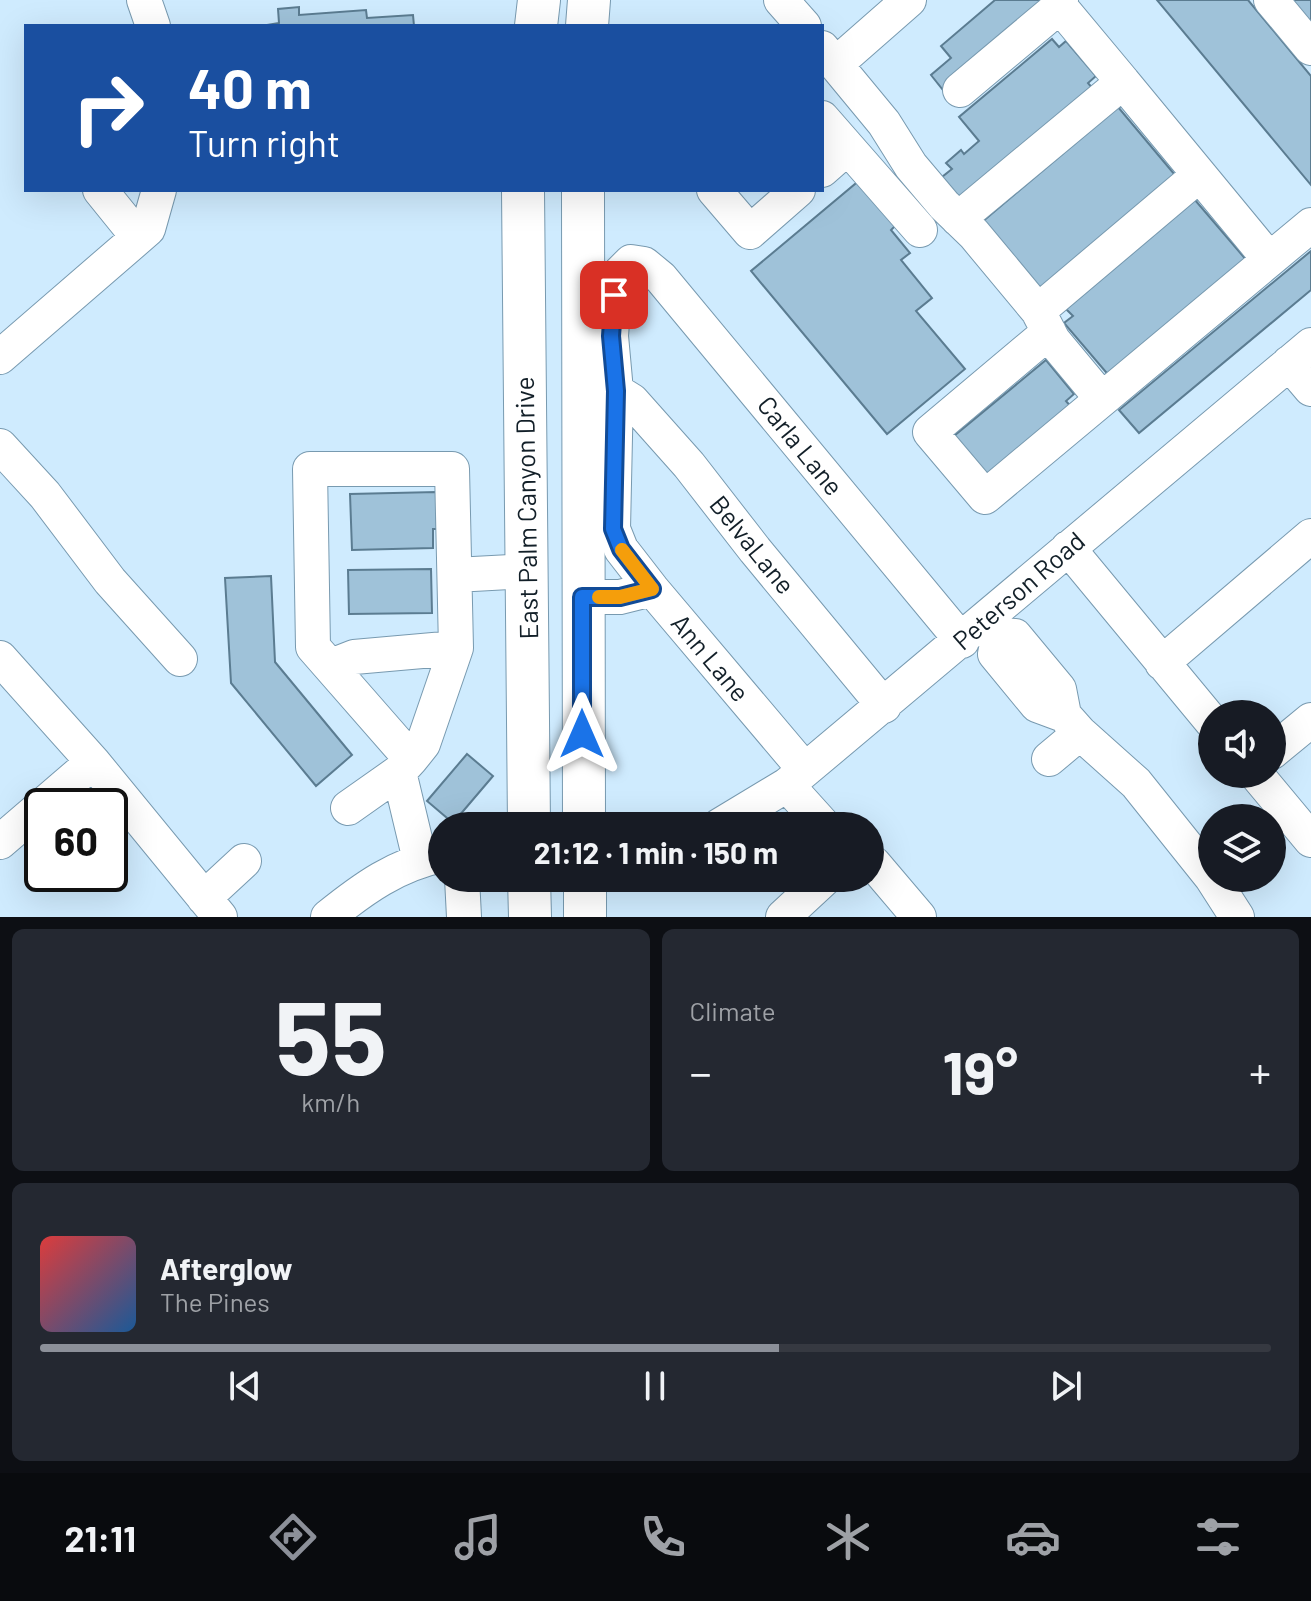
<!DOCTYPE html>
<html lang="en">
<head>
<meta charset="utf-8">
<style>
	:root { --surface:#171b24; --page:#242831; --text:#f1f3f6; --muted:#9ea1a6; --line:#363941; --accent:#8c9099 }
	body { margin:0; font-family:Barlow,sans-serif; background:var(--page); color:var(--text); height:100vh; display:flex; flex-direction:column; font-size:30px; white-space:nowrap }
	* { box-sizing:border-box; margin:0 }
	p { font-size:26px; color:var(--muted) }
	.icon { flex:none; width:44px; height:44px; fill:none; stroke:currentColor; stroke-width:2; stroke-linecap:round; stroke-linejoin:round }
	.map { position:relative; height:917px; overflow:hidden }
	.panel { display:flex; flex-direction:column; gap:12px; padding:12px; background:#0d0f14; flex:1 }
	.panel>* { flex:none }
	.banner { position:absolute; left:24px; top:24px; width:800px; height:168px; border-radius:0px; box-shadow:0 8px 32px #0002; background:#1a4fa0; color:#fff; overflow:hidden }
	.buttons { position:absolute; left:1198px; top:700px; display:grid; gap:16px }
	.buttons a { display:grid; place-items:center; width:88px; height:88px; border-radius:50%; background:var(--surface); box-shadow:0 8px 32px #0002; font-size:40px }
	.speed { position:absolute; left:24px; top:788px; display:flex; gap:16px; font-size:40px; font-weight:700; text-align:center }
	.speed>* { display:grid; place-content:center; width:104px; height:104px; border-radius:50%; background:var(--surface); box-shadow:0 8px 32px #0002; line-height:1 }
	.speed .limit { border:4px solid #111; border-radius:12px; background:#fff; color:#111 }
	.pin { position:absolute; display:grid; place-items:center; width:68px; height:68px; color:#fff; margin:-34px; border-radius:16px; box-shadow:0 4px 12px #0006 }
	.me { position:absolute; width:88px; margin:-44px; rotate:0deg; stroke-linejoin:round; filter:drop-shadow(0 0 6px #0008) }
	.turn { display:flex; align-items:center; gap:28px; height:168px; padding:0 32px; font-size:36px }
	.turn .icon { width:104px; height:104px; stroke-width:2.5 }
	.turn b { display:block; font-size:56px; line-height:68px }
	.big { font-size:60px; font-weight:700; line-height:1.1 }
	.panel .tile { flex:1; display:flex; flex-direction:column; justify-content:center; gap:12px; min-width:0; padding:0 28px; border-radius:12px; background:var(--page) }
	.panel .dial { align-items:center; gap:0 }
	.dial b { font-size:104px; line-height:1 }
	.song { display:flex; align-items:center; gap:24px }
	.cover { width:96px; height:96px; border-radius:12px; background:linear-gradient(135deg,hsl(0 70% 55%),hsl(210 70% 35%)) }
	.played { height:8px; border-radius:4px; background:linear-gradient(90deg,var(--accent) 60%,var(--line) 60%) }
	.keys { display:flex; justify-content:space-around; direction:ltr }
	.heat { display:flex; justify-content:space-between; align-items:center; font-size:44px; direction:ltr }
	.panel .tiles { flex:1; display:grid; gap:12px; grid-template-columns:1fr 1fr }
	.tile:last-child { grid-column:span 2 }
	.trip { position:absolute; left:428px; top:812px; width:456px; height:80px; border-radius:40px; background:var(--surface); box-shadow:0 8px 32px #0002; font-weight:700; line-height:80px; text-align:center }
	.tabs { display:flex; height:128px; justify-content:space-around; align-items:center; background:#090b0e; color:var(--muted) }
	.tabs .icon { width:56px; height:56px }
	.tabs .selected { color:var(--accent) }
	.tabs b { font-size:36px; color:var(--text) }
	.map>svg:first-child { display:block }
	.building { fill:#9fc2d9; stroke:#5b7c91; stroke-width:2 }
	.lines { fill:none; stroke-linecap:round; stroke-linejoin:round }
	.minor-casing { stroke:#789ab0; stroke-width:36 }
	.major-casing { stroke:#789ab0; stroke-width:44 }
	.minor { stroke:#fff; stroke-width:34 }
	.major { stroke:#fff; stroke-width:42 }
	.route-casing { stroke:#114b97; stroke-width:20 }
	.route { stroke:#1a73e8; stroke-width:14 }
	.slow { stroke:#f59e0b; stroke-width:14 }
	.labels { text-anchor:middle; stroke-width:6; stroke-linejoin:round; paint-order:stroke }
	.street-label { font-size:26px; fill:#121f28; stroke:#fff }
</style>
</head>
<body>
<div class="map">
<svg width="1311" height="917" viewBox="0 0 1311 917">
	<rect width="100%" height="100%" fill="#cfebfe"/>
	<!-- building -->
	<path class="building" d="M 995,0 L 1049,0 L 943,90 L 931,75 L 951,58 L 941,46 Z
		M 1157,0 L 1248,0 L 1311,76 L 1311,185 Z
		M 1289,0 L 1311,0 L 1311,26 Z
		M 299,7 L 299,15 L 366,10 L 367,18 L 413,15 L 414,26 L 261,26 L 279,23 L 278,9 Z
		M 1052,39 L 1059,47 L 1066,41 L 1096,76 L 1088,83 L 1093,89 L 962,201 L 942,177 L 952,169 L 946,163 L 961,150 L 964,154 L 979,141 L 959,117 Z
		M 1118,107 L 1175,175 L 1040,290 L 982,222 Z
		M 861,179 L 898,223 L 891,230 L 910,253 L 901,260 L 932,298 L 916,311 L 965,369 L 887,434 L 751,271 Z
		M 1195,200 L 1248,262 L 1111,378 L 1064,323 L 1073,316 L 1066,309 Z
		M 1311,251 L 1311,290 L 1139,433 L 1119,410 Z
		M 1046,360 L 1074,394 L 1066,401 L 1072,408 L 988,477 L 954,436 Z
		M 436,492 L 437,529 L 433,529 L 433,548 L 352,550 L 350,494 Z
		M 431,569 L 432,613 L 349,614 L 348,570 Z
		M 271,576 L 275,662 L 352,755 L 316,786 L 231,683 L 225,578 Z
		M 467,754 L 493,776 L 453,823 L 427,801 Z"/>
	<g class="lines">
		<defs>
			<path id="minor" d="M 144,0 L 153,26
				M 781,0 L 804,26
				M 1271,0 L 1311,48
				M 822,48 L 884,123 L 911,166 L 944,205 L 974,234 L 1038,311 L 1053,340 L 1102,399
				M 836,64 L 909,0
				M 1123,82 L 1269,259
				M 960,90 L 1053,12 L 1061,0
				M 822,118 L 920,230
				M 822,170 L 847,148
				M 100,190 L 138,237
				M 714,190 L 750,232 L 798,190
				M 958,219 L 1123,82 L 1058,4
				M 1038,311 L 1199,175
				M 1049,332 L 930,432 L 985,497 L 1311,225
				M 0,357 L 148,229 L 159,190
				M 1289,363 L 1311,389
				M 616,391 L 632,401 L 689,465 L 755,550 L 884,706
				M 0,446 L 45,495 L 110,581 L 180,659
				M 1068,548 L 1212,722
				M 455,575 L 528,571
				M 582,597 L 620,597 L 652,589
				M 999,635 L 1015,636 L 1059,689 L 1064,715 L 1037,705 L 995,654 Z
				M 0,658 L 93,762 L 220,917
				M 1162,663 L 1311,536
				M 331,666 L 354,657 L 456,648 L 452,469 L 310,469 L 313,647 L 411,759 L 399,772 L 420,860
				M 1064,715 L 1080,733 L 1136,783 L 1212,878
				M 1272,752 L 1311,720
				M 411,759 L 423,744 L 456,648
				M 1049,759 L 1080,733
				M 805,770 L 652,589 L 621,549 L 613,529 L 616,391 L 611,336 L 614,295 L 620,273 L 631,262 L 644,264 L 661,278 L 962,641
				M 1256,774 L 1311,840
				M 787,785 L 824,826
				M 348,808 L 399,772
				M 719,826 L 787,785 L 805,770 L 1311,345
				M 0,842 L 93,762
				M 870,863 L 874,864 L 919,917
				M 462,878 L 464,917
				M 1212,878 L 1237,917
				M 204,898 L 244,861
				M 328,917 C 364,888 396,865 442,855
				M 783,917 L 825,878"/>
			<path id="major" d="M 536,26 L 539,0
				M 587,26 L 589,0
				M 523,190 L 529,826
				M 583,190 L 584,826
				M 529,878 L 530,917
				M 585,878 L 585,917"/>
		</defs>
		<!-- minor casing -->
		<use href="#minor" class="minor-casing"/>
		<!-- major casing -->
		<use href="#major" class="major-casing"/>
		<!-- minor -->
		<use href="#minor" class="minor"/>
		<!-- major -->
		<use href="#major" class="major"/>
	</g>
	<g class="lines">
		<defs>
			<path id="route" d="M 582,734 L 582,597 L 620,597 L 652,589 L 621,549 L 613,529 L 616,391 L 611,336 L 614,295"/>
		</defs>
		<!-- route casing -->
		<use href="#route" class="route-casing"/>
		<!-- route -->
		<use href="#route" class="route"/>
		<!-- slow -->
		<path class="slow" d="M 599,597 L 620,597 L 652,589 L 622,550"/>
	</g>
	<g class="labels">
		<!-- street labels -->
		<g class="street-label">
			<text transform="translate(800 446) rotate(51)" y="9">Carla Lane</text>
			<text transform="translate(527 508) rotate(-91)" y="9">East Palm Canyon Drive</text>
			<text transform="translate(752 545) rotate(51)" y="9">BelvaLane</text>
			<text transform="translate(1019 591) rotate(-41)" y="9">Peterson Road</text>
			<text transform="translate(710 658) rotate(50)" y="9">Ann Lane</text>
		</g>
	</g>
</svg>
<div class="buttons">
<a><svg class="icon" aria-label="sound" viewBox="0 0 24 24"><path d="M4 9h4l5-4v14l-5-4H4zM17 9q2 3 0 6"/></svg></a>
<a><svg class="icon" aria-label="layers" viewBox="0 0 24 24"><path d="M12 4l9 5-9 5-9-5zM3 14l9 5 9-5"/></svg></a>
</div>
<div class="speed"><div class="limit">60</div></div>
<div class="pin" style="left:614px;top:295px;background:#d93025"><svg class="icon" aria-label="arrive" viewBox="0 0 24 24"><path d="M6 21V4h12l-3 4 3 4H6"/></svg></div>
<svg class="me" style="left:582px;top:734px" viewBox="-20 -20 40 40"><path d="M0-17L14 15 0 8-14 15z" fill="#1a73e8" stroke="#fff" stroke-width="4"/></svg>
<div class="trip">21:12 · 1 min · 150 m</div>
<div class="banner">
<div class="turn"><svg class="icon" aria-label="right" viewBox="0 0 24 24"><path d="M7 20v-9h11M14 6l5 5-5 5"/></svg><div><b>40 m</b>Turn right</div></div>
</div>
</div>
<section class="panel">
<div class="tiles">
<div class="tile dial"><b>55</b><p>km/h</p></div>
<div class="tile"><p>Climate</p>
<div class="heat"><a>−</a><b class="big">19°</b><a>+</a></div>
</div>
<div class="tile">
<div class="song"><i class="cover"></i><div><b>Afterglow</b><p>The Pines</p></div></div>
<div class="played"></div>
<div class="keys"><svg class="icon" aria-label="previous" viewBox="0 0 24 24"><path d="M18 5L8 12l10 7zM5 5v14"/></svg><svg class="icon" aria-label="pause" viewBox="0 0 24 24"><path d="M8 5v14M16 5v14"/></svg><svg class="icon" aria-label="next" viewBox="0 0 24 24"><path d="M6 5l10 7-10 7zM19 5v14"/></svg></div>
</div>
</div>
</section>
<nav class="tabs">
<b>21:11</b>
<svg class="icon selected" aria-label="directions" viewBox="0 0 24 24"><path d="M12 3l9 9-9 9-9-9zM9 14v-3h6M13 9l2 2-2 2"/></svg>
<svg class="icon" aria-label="music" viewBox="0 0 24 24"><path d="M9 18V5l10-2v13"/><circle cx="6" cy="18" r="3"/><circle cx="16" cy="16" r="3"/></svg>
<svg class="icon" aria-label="phone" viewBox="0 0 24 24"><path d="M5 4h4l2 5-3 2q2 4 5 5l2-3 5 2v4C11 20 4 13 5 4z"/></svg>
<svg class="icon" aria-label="climate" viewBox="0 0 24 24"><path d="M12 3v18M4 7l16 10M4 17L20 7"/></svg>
<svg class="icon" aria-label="car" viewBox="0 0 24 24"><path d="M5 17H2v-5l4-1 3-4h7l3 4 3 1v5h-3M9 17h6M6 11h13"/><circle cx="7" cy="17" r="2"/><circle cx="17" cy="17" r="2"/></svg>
<svg class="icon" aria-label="filters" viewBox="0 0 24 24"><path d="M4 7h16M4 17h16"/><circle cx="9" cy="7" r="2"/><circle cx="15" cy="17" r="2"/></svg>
</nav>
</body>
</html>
